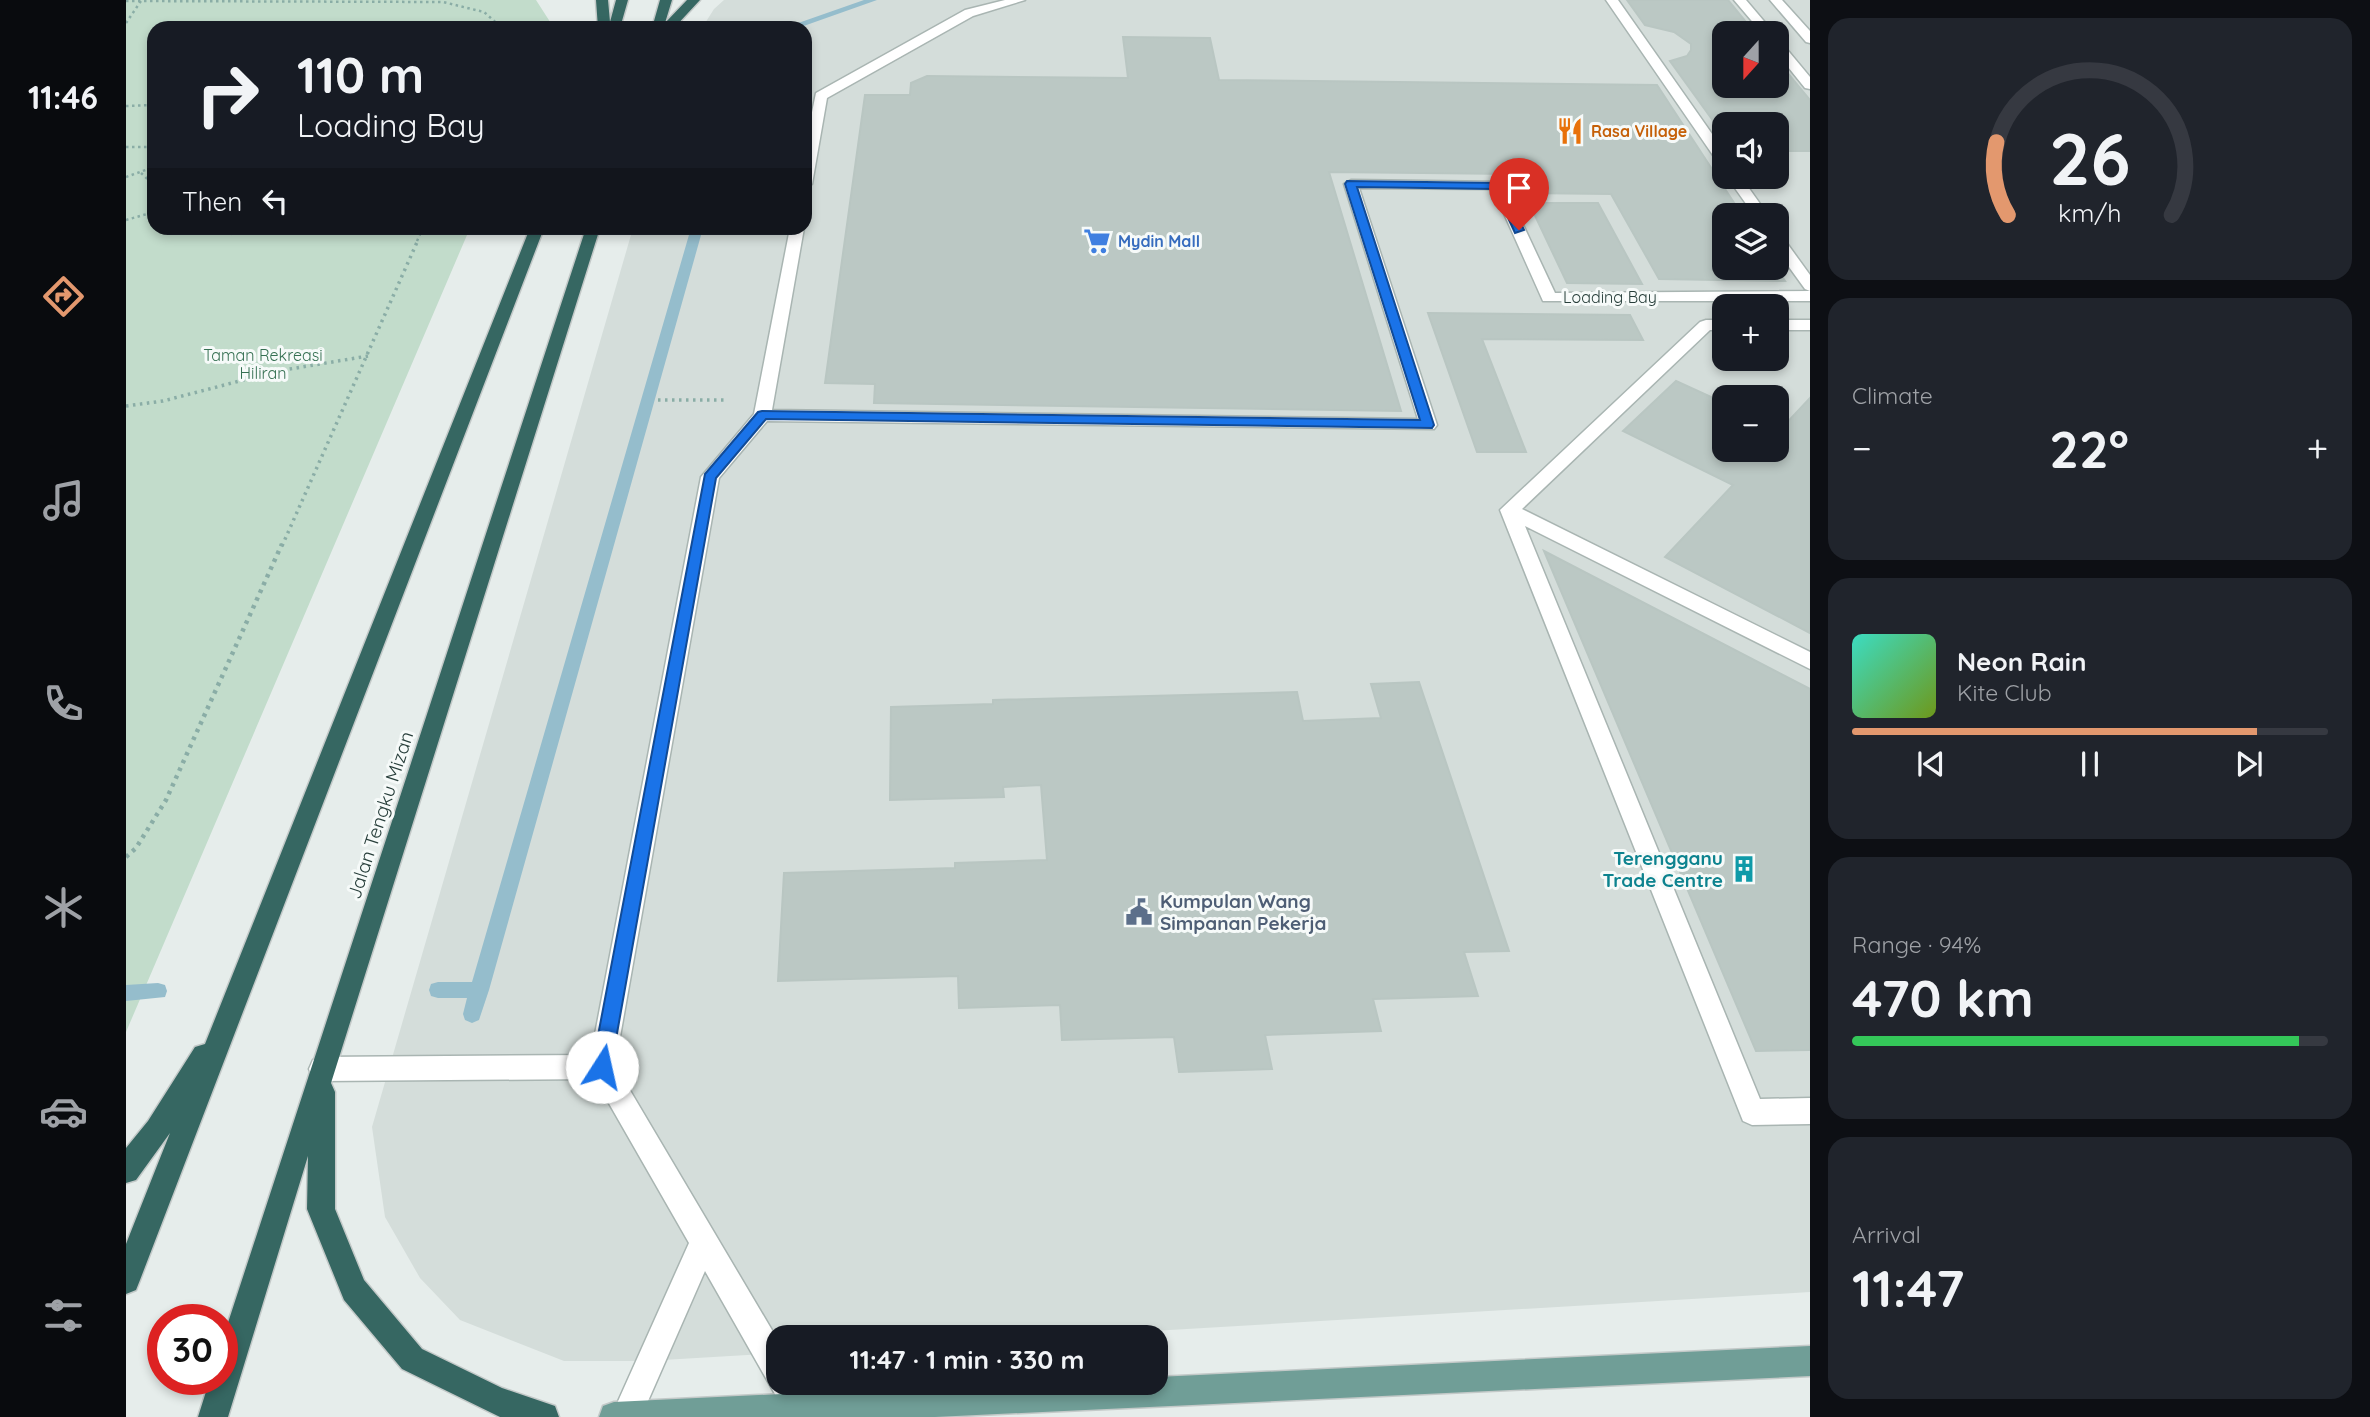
<!DOCTYPE html>
<html lang="en">
<head>
<meta charset="utf-8">
<style>
	:root { --surface:#171b24; --page:#20242c; --text:#f1f3f6; --muted:#9ea1a6; --line:#363941; --accent:#e3986e }
	body { margin:0; font-family:Quicksand,sans-serif; background:var(--page); color:var(--text); height:100vh; display:flex; flex-direction:column; font-size:26px; white-space:nowrap }
	* { box-sizing:border-box; margin:0 }
	p { font-size:23px; color:var(--muted) }
	.icon { flex:none; width:38px; height:38px; fill:none; stroke:currentColor; stroke-width:2; stroke-linecap:round; stroke-linejoin:round }
	.map { position:relative; flex:1; overflow:hidden }
	.sheet { display:flex; flex-direction:column; gap:18px; padding:18px; background:#0d0f14; width:560px }
	.sheet>* { flex:none }
	.top-card { position:absolute; left:21px; top:21px; width:665px; height:214px; border-radius:21px; box-shadow:0 4px 10px #0003; background:#171b24; color:var(--text); overflow:hidden }
	.needle { width:46px; rotate:201deg }
	.tools { position:absolute; left:1586px; top:21px; display:grid; gap:14px }
	.tools a { display:grid; place-items:center; width:77px; height:77px; border-radius:14px; background:var(--surface); box-shadow:0 4px 10px #0003; font-size:35px }
	.speed { position:absolute; left:21px; top:1304px; display:flex; gap:14px; font-size:35px; font-weight:700; text-align:center }
	.speed>* { display:grid; place-content:center; width:91px; height:91px; border-radius:50%; background:var(--surface); box-shadow:0 4px 10px #0003; line-height:1 }
	.speed .limit { border:10px solid #d22; background:#fff; color:#111 }
	.pin { position:absolute; display:grid; place-items:center; width:60px; height:60px; color:#fff; margin:-72px -30px; border-radius:50% 50% 50% 0; rotate:-45deg; box-shadow:0 0 7px #0007 }
	.pin .icon { rotate:45deg }
	.me { position:absolute; width:77px; margin:-38px; rotate:10deg; stroke-linejoin:round; filter:drop-shadow(0 0 5px #0008) }
	.turn { display:flex; align-items:center; gap:24px; height:147px; padding:0 35px; font-size:32px }
	.turn .icon { width:91px; height:91px; stroke-width:2.5 }
	.turn b { display:block; font-size:49px; line-height:60px }
	.then { display:flex; align-items:center; height:66px; padding:0 35px; background:#0003; gap:14px; font-size:26px }
	.big { font-size:52px; font-weight:700; line-height:1.1 }
	.sheet .widget { flex:1; display:flex; flex-direction:column; justify-content:center; gap:10px; min-width:0; padding:0 24px; border-radius:21px; background:var(--page) }
	.sheet .dial { align-items:center; gap:0 }
	.dial svg { height:182px; overflow:visible; fill:none; stroke:var(--line); stroke-width:7; stroke-linecap:round; text-anchor:middle }
	.dial text { fill:var(--text); stroke:none }
	.song { display:flex; align-items:center; gap:21px }
	.cover { width:84px; height:84px; border-radius:10px; background:linear-gradient(135deg,hsl(170 70% 55%),hsl(80 70% 35%)) }
	.played { height:7px; border-radius:4px; background:linear-gradient(90deg,var(--accent) 85%,var(--line) 85%) }
	.keys { display:flex; justify-content:space-around; direction:ltr }
	.heat { display:flex; justify-content:space-between; align-items:center; font-size:38px; direction:ltr }
	.charge { height:10px; border-radius:5px; background:linear-gradient(90deg,#34c759 94%,var(--line) 0) }
	.trip { position:absolute; left:640px; top:1325px; width:402px; height:70px; border-radius:21px; background:var(--surface); box-shadow:0 4px 10px #0003; font-weight:700; line-height:70px; text-align:center }
	main { display:flex; flex:1; min-height:0 }
	.tabs { display:flex; flex-direction:column; width:126px; justify-content:space-around; align-items:center; background:#090b0e; color:var(--muted) }
	.tabs .icon { width:49px; height:49px }
	.tabs .on { color:var(--accent) }
	.tabs b { font-size:32px; color:var(--text) }
	.map>svg:first-child { display:block }
	.built { fill:#d4ddda; fill-rule:evenodd }
	.green { fill:#c2dccb }
	.lines { fill:none; stroke-linecap:round; stroke-linejoin:round }
	.stream { fill:#95bdcc; fill-rule:evenodd }
	.building { fill:#bbc8c4; stroke:#b9c6c2; stroke-width:2 }
	.minor-casing { stroke:#a9b5b2; stroke-width:3 }
	.major-casing { stroke:#c3c9c8; stroke-width:3 }
	.highway-casing { stroke:#c3c9c8; stroke-width:3 }
	.path-far2 { stroke:#8aada6; stroke-width:2.5; stroke-dasharray:2.5 3.5; stroke-linecap:butt }
	.path-far1 { stroke:#8aada6; stroke-width:3.5; stroke-dasharray:2.5 4.5; stroke-linecap:butt }
	.path { stroke:#8aada6; stroke-width:4.5; stroke-dasharray:3.5 5; stroke-linecap:butt }
	.minor { fill:#fff; fill-rule:evenodd }
	.major { fill:#709e97; fill-rule:evenodd }
	.highway { fill:#366762; fill-rule:evenodd }
	.route { fill:#1a73e8; stroke:#114b97; stroke-width:2 }
	.labels { text-anchor:middle; stroke-width:6; stroke-linejoin:round; paint-order:stroke }
	.far-food-label { font-size:16px; font-weight:bold; fill:#c56008; stroke:#f6faf9; text-anchor:start }
	.far-shop-label { font-size:16px; font-weight:bold; fill:#366cbe; stroke:#f6faf9; text-anchor:start }
	.far-street-label { font-size:16px; fill:#273e3a; stroke:#f6faf9 }
	.far-park-label { font-size:16px; fill:#357052; stroke:#f6faf9 }
	.street-label { font-size:19px; fill:#273e3a; stroke:#f6faf9 }
	.culture-label { font-size:19px; font-weight:bold; fill:#0d838f; stroke:#f6faf9; text-anchor:end }
	.service-label { font-size:19px; font-weight:bold; fill:#4e5e75; stroke:#f6faf9; text-anchor:start }
</style>
</head>
<body>
<main>
<nav class="tabs">
<b>11:46</b>
<svg class="icon on" aria-label="directions" viewBox="0 0 24 24"><path d="M12 3l9 9-9 9-9-9zM9 14v-3h6M13 9l2 2-2 2"/></svg>
<svg class="icon" aria-label="music" viewBox="0 0 24 24"><path d="M9 18V5l10-2v13"/><circle cx="6" cy="18" r="3"/><circle cx="16" cy="16" r="3"/></svg>
<svg class="icon" aria-label="phone" viewBox="0 0 24 24"><path d="M5 4h4l2 5-3 2q2 4 5 5l2-3 5 2v4C11 20 4 13 5 4z"/></svg>
<svg class="icon" aria-label="climate" viewBox="0 0 24 24"><path d="M12 3v18M4 7l16 10M4 17L20 7"/></svg>
<svg class="icon" aria-label="car" viewBox="0 0 24 24"><path d="M5 17H2v-5l4-1 3-4h7l3 4 3 1v5h-3M9 17h6M6 11h13"/><circle cx="7" cy="17" r="2"/><circle cx="17" cy="17" r="2"/></svg>
<svg class="icon" aria-label="filters" viewBox="0 0 24 24"><path d="M4 7h16M4 17h16"/><circle cx="9" cy="7" r="2"/><circle cx="15" cy="17" r="2"/></svg>
</nav>
<div class="map">
<svg width="1684" height="1417" viewBox="0 0 1684 1417">
	<rect width="100%" height="100%" fill="#e6edeb"/>
	<!-- built -->
	<path class="built" d="M 598,0 L 1684,0 L 1684,1292 L 925,1337 L 653,1337 L 653,1353 L 520,1361 L 438,1361 L 334,1320 L 294,1278 L 259,1217 L 246,1127 L 507,228 L 679,228 L 679,28 L 576,28 L 588,9 ZM 1598,33 L 1650,33 L 1650,86 L 1598,86 ZM 1598,124 L 1650,124 L 1650,177 L 1598,177 ZM 1598,215 L 1650,215 L 1650,268 L 1598,268 ZM 1598,306 L 1650,306 L 1650,359 L 1598,359 ZM 1598,397 L 1650,397 L 1650,450 L 1598,450 Z"/>
	<!-- green -->
	<path class="green" d="M 0,0 L 410,0 L 428,28 L 28,28 L 28,228 L 344,228 L 0,1032 Z"/>
	<g class="lines">
		<!-- stream -->
		<path class="stream" d="M 738,0 L 751,0 L 672,28 L 658,28 Z
			M 565,228 L 577,228 L 363,990 L 353,1020 L 346,1023 L 339,1020 L 337,1014 L 341,998 L 312,998 L 305,996 L 303,990 L 305,984 L 312,982 L 346,982 Z
			M 32,983 L 39,985 L 41,991 L 39,997 L 0,1001 L 0,985 Z"/>
	</g>
	<!-- building -->
	<path class="building" d="M 1501,0 L 1602,0 L 1629,33 L 1598,33 L 1598,86 L 1650,86 L 1650,59 L 1684,100 L 1684,151 L 1650,151 L 1650,124 L 1598,124 L 1598,136 L 1544,61 L 1561,56 L 1565,50 L 1565,44 L 1548,32 L 1519,25 Z
		M 997,37 L 1084,38 L 1093,80 L 1531,85 L 1616,215 L 1598,215 L 1598,268 L 1650,267 L 1659,281 L 1533,279 L 1485,194 L 1397,193 L 1389,174 L 1203,172 L 1275,411 L 748,403 L 749,384 L 699,383 L 739,95 L 784,95 L 785,83 L 801,76 L 1002,78 Z
		M 1403,203 L 1472,203 L 1516,284 L 1441,283 Z
		M 1302,313 L 1504,315 L 1517,340 L 1356,339 L 1400,452 L 1351,452 Z
		M 1550,381 L 1598,403 L 1598,450 L 1650,450 L 1650,427 L 1655,429 L 1684,398 L 1684,633 L 1539,557 L 1607,485 L 1497,431 Z
		M 1418,551 L 1684,689 L 1684,1050 L 1630,1051 Z
		M 1293,682 L 1383,951 L 1338,952 L 1352,996 L 1247,999 L 1255,1031 L 1139,1035 L 1146,1069 L 1053,1072 L 1048,1037 L 936,1040 L 934,1005 L 833,1008 L 832,976 L 652,981 L 658,873 L 829,868 L 829,863 L 921,860 L 915,785 L 877,787 L 878,797 L 764,800 L 765,707 L 867,704 L 867,700 L 1171,692 L 1177,721 L 1255,718 L 1245,684 Z"/>
	<g class="lines">
		<defs>
			<path id="minor" d="M 879,0 L 899,0 L 847,16 L 701,98 L 686,184 L 679,188 L 679,146 L 690,93 L 839,10 Z
				M 1480,0 L 1492,0 L 1598,151 L 1598,165 L 1593,164 Z
				M 1608,0 L 1620,0 L 1648,33 L 1636,33 Z
				M 1644,0 L 1656,0 L 1684,31 L 1684,43 L 1680,42 Z
				M 1650,40 L 1654,41 L 1684,77 L 1684,89 L 1679,88 L 1650,52 Z
				M 1601,177 L 1615,177 L 1642,215 L 1628,215 Z
				M 1225,180 L 1377,182 L 1429,293 L 1684,291 L 1684,301 L 1417,301 L 1367,189 L 1233,188 L 1311,425 L 1308,429 L 641,421 L 593,478 L 489,1065 L 653,1342 L 653,1382 L 676,1382 L 690,1410 L 687,1417 L 662,1417 L 579,1271 L 515,1417 L 485,1417 L 563,1243 L 469,1079 L 196,1081 L 187,1078 L 183,1069 L 187,1060 L 196,1057 L 465,1055 L 575,477 L 628,414 L 664,228 L 678,228 L 646,410 L 1292,419 L 1218,184 Z
				M 1650,234 L 1655,235 L 1684,275 L 1684,291 L 1679,289 L 1650,249 Z
				M 1580,320 L 1598,320 L 1598,330 L 1584,330 L 1396,509 L 1684,652 L 1684,669 L 1399,526 L 1634,1099 L 1684,1098 L 1684,1124 L 1626,1125 L 1617,1121 L 1374,510 L 1574,322 Z
				M 1650,320 L 1684,320 L 1684,330 L 1650,330 Z"/>
			<path id="major" d="M 1684,1346 L 1684,1376 L 809,1417 L 473,1417 L 477,1406 L 488,1402 L 905,1382 L 1031,1382 L 1031,1377 Z"/>
			<path id="highway" d="M 470,0 L 482,0 L 484,22 L 490,0 L 502,0 L 494,28 L 472,28 Z
				M 534,0 L 546,0 L 539,23 L 561,0 L 574,0 L 548,28 L 526,28 Z
				M 404,228 L 418,228 L 14,1280 L 10,1290 L 0,1294 L 0,1244 L 44,1133 L 10,1180 L 0,1183 L 0,1148 L 22,1121 L 69,1047 L 79,1044 Z
				M 460,228 L 474,228 L 205,1083 L 209,1092 L 209,1209 L 238,1280 L 296,1349 L 376,1388 L 429,1406 L 433,1417 L 374,1417 L 276,1369 L 218,1300 L 181,1209 L 182,1156 L 102,1417 L 72,1417 L 84,1379 L 96,1379 L 96,1341 Z"/>
		</defs>
		<!-- minor casing -->
		<use href="#minor" class="minor-casing"/>
		<!-- major casing -->
		<use href="#major" class="major-casing"/>
		<!-- highway casing -->
		<use href="#highway" class="highway-casing"/>
		<!-- path-far2 -->
		<path class="path-far2" d="M 0,1 L 317,2 L 358,12 L 376,28
			M 0,23 L 15,1
			M 0,106 L 28,105
			M 0,147 L 28,147
			M 15,173 L 28,185
			M 0,177 L 28,167
			M 0,220 L 28,212
			M 101,228 L 109,237
			M 291,241 L 297,228"/>
		<!-- path-far1 -->
		<path class="path-far1" d="M 532,400 L 601,400
			M 0,406 L 37,401 L 152,371 L 242,356
			M 156,546 L 292,240"/>
		<!-- path -->
		<path class="path" d="M 0,857 L 10,848 L 40,800 L 156,544"/>
		<!-- minor -->
		<use href="#minor" class="minor"/>
		<!-- major -->
		<use href="#major" class="major"/>
		<!-- highway -->
		<use href="#highway" class="highway"/>
	</g>
	<!-- route -->
	<path class="route" d="M 1221,181 L 1376,183 L 1398,230 L 1389,233 L 1369,189 L 1231,187 L 1308,425 L 1306,428 L 640,419 L 590,478 L 485,1067 L 483,1074 L 476,1076 L 469,1074 L 466,1067 L 579,474 L 632,412 L 636,411 L 1294,420 L 1219,184 Z"/>
	<!-- icons -->
	<defs>
		<symbol id="restaurant-bare" viewBox="-9 -9 18 18"><path d="M-5-6h1v4h1v-4h1v4h1v-4h1v5L-1.5 .5V6h-2V.5L-5-1ZM5-6V6H3V1.5H1.5Q1.5-4 5-6Z" fill="#e8710a" stroke="#f6faf9" stroke-width="2.5" paint-order="stroke"/></symbol>
		<symbol id="supermarket-bare" viewBox="-9 -9 18 18"><path d="M-6-5.5h2.5l.6 2H6L4.5 2H-2.5L-4.4-4H-6ZM-1.5 3.2a1.3 1.3 0 1 0 .1 0ZM3 3.2a1.3 1.3 0 1 0 .1 0Z" fill="#3f7fe0" stroke="#f6faf9" stroke-width="2.5" paint-order="stroke"/></symbol>
		<symbol id="building-bare" viewBox="-9 -9 18 18"><path d="M-4-6H4V6H1V3H-1V6H-4ZM-2.5-4.3h1.7v1.8h-1.7ZM.8-4.3h1.7v1.8H.8ZM-2.5-1h1.7V.8h-1.7ZM.8-1h1.7V.8H.8Z" fill="#0f9aa8" stroke="#f6faf9" stroke-width="2.5" paint-order="stroke"/></symbol>
		<symbol id="civic-bare" viewBox="-9 -9 18 18"><path d="M-.6-6.5H3V-4.5H.6V-3L4-1V1h2V6H-6V1h2V-1L-.6-3ZM-1.2 2.5V6h2.4V2.5Z" fill="#5c6f8a" stroke="#f6faf9" stroke-width="2.5" paint-order="stroke"/></symbol>
	</defs>
	<g fill-rule="evenodd">
		<use href="#restaurant-bare" x="1425" y="112" width="38" height="38"/>
		<use href="#supermarket-bare" x="952" y="222" width="38" height="38"/>
		<use href="#building-bare" x="1599" y="850" width="38" height="38"/>
		<use href="#civic-bare" x="994" y="893" width="38" height="38"/>
	</g>
	<g class="labels">
		<!-- far-food labels -->
		<g class="far-food-label">
			<text x="1465" y="137">Rasa Village</text>
		</g>
		<!-- far-shop labels -->
		<g class="far-shop-label">
			<text x="992" y="247">Mydin Mall</text>
		</g>
		<!-- far-street labels -->
		<g class="far-street-label">
			<text x="1484" y="303">Loading Bay</text>
		</g>
		<!-- far-park labels -->
		<g class="far-park-label">
			<text x="137" y="361">Taman Rekreasi<tspan x="137" dy="18">Hiliran</tspan></text>
		</g>
		<!-- street labels -->
		<g class="street-label">
			<text transform="translate(254 815) rotate(-72)" y="7">Jalan Tengku Mizan</text>
		</g>
		<!-- culture labels -->
		<g class="culture-label">
			<text x="1597" y="865">Terengganu<tspan x="1597" dy="22">Trade Centre</tspan></text>
		</g>
		<!-- service labels -->
		<g class="service-label">
			<text x="1034" y="908">Kumpulan Wang<tspan x="1034" dy="22">Simpanan Pekerja</tspan></text>
		</g>
	</g>
</svg>
<div class="tools">
<a><svg class="needle" viewBox="-14 -14 28 28"><path d="M0-13l5 13h-10z" fill="#e53935"/><path d="M0 13l5-13h-10z" fill="#9ea1a6"/></svg></a>
<a><svg class="icon" aria-label="sound" viewBox="0 0 24 24"><path d="M4 9h4l5-4v14l-5-4H4zM17 9q2 3 0 6"/></svg></a>
<a><svg class="icon" aria-label="layers" viewBox="0 0 24 24"><path d="M12 4l9 5-9 5-9-5zM3 14l9 5 9-5"/></svg></a>
<a>+</a>
<a>−</a>
</div>
<div class="speed"><div class="limit">30</div></div>
<div class="pin" style="left:1393px;top:230px;background:#d93025"><svg class="icon" aria-label="arrive" viewBox="0 0 24 24"><path d="M6 21V4h12l-3 4 3 4H6"/></svg></div>
<svg class="me" style="left:476px;top:1067px" viewBox="-20 -20 40 40"><circle r="19" fill="#fff"/><path d="M0-13L10 11 0 6-10 11z" fill="#1a73e8"/></svg>
<div class="trip">11:47 · 1 min · 330 m</div>
<div class="top-card">
<div class="turn"><svg class="icon" aria-label="right" viewBox="0 0 24 24"><path d="M7 20v-9h11M14 6l5 5-5 5"/></svg><div><b>110 m</b>Loading Bay</div></div>
<div class="then">Then<svg class="icon" aria-label="left" viewBox="0 0 24 24"><path d="M17 20v-9H6M10 6l-5 5 5 5"/></svg></div>
</div>
</div>
<section class="sheet">
<div class="widget dial"><svg viewBox="0 0 100 80">
<path d="M14 69A42 42 0 1 1 86 69"/>
<path d="M14 69A42 42 0 0 1 9 37" stroke="#e3986e"/>
<text x="50" y="56" font-size="32" font-weight="700">26</text>
<text x="50" y="72" font-size="11">km/h</text>
</svg></div>
<div class="widget"><p>Climate</p>
<div class="heat"><a>−</a><b class="big">22°</b><a>+</a></div>
</div>
<div class="widget">
<div class="song"><i class="cover"></i><div><b>Neon Rain</b><p>Kite Club</p></div></div>
<div class="played"></div>
<div class="keys"><svg class="icon" aria-label="previous" viewBox="0 0 24 24"><path d="M18 5L8 12l10 7zM5 5v14"/></svg><svg class="icon" aria-label="pause" viewBox="0 0 24 24"><path d="M8 5v14M16 5v14"/></svg><svg class="icon" aria-label="next" viewBox="0 0 24 24"><path d="M6 5l10 7-10 7zM19 5v14"/></svg></div>
</div>
<div class="widget"><p>Range · 94%</p><b class="big">470 km</b><div class="charge"></div></div>
<div class="widget"><p>Arrival</p><b class="big">11:47</b></div>
</section>
</main>
</body>
</html>
